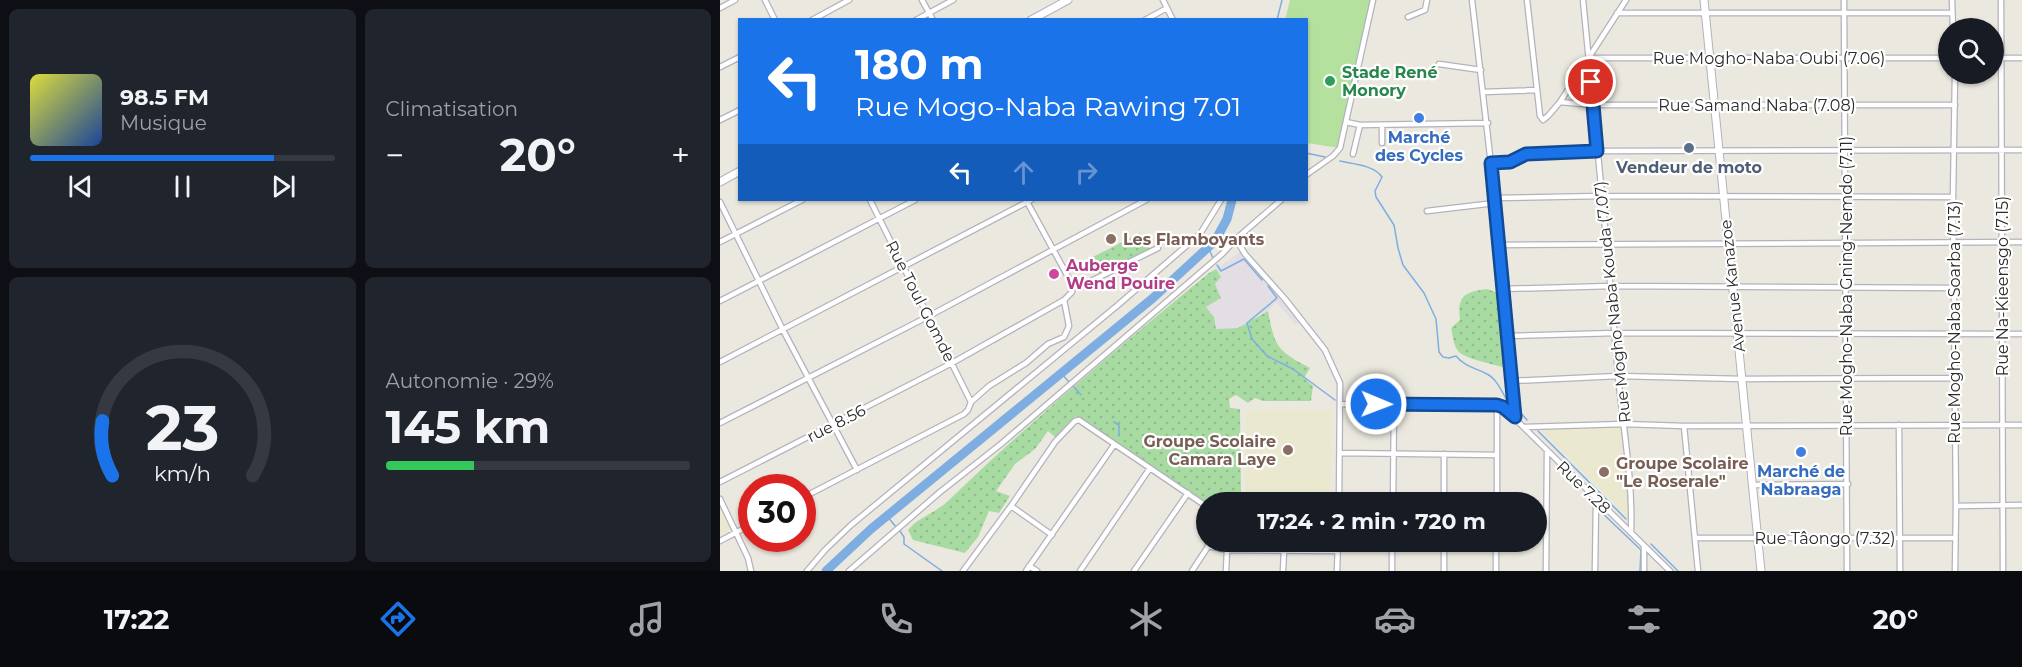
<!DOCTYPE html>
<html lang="fr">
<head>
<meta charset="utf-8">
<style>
	:root { --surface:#171b24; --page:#20242c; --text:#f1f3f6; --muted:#9ea1a6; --line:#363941; --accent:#1a73e8 }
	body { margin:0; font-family:Montserrat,sans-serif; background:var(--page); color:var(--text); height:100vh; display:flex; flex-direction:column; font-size:22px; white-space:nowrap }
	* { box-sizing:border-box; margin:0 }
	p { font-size:20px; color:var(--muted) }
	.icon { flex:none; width:33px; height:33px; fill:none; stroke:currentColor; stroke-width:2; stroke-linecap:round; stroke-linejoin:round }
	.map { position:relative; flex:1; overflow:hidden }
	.sheet { display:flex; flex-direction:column; gap:9px; padding:9px; background:#0d0f14; width:720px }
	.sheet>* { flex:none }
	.guide { position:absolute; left:18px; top:18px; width:570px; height:183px; border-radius:0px; box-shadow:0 2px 4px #0004; background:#1a73e8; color:#fff; overflow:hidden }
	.buttons { position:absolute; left:1218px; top:18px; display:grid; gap:12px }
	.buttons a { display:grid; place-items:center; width:66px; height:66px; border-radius:50%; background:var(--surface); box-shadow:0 2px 4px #0004; font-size:30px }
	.speed { position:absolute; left:18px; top:474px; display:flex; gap:12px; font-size:30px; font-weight:700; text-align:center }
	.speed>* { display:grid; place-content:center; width:78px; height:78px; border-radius:50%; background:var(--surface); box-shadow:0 2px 4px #0004; line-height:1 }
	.speed .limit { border:9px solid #d22; background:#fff; color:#111 }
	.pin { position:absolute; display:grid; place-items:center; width:51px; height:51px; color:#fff; margin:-26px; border:3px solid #fff; border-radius:50%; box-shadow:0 2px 6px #0007 }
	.me { position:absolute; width:66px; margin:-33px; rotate:91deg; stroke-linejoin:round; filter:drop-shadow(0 0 4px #0008) }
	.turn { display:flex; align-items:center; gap:21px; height:126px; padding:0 18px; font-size:27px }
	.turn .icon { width:78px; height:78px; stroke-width:2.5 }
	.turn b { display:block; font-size:42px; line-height:51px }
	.lanes { display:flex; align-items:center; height:57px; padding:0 18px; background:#0003; justify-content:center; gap:30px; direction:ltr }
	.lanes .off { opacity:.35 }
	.big { font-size:45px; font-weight:700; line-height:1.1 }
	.sheet .card { flex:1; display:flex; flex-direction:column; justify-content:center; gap:9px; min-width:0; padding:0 21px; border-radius:9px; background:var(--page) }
	.sheet .dial { align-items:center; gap:0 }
	.dial svg { height:156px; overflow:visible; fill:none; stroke:var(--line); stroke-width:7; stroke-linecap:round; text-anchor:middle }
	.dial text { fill:var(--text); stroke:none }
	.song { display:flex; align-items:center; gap:18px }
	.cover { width:72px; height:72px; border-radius:9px; background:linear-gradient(135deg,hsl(60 70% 55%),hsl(220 70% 35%)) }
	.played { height:6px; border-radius:3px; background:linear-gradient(90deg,var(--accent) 80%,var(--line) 80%) }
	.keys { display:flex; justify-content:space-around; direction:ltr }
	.heat { display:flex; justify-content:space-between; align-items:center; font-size:33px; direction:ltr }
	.charge { height:9px; border-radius:4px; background:linear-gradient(90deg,#34c759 29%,var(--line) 0) }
	.sheet .tiles { flex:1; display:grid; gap:9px; grid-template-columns:repeat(2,1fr) }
	.trip { position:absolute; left:476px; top:492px; width:351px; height:60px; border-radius:30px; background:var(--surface); box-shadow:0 2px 4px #0004; font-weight:700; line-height:60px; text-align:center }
	.menu { display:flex; height:96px; justify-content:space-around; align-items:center; background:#090b0e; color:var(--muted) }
	.menu .icon { width:42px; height:42px }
	.menu .on { color:var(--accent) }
	.menu b { font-size:27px; color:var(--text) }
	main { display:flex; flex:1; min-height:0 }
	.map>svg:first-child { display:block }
	.industrial { fill:#e2dee4 }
	.education { fill:#ebe8d0 }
	.grass { fill:url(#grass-dots) }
	.pitch { fill:#b5e19f }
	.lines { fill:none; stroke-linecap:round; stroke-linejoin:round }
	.stream { stroke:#7eaee1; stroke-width:1.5 }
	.river { stroke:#7eaee1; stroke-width:9 }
	.street-casing { stroke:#b3b2bd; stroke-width:7 }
	.secondary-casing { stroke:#b3b2bd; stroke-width:9 }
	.street { stroke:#fff; stroke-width:4.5 }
	.secondary { stroke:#fff; stroke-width:7 }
	.route-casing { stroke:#114b97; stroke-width:15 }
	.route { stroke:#1a73e8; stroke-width:10 }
	.leisure-dot { fill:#2e9e5b; stroke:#fff; stroke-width:2 }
	.shop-dot { fill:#3f7fe0; stroke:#fff; stroke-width:2 }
	.service-dot { fill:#5c6f8a; stroke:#fff; stroke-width:2 }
	.education-dot { fill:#8d6e63; stroke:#fff; stroke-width:2 }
	.hotel-dot { fill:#d1479c; stroke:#fff; stroke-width:2 }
	.labels { text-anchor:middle; stroke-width:4.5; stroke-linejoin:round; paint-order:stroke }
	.street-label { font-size:16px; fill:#2b2b2b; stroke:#fff }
	.leisure-label { font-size:16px; font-weight:bold; fill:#27864d; stroke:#fff; text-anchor:start }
	.shop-label { font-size:16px; font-weight:bold; fill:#366cbe; stroke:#fff }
	.service-label { font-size:16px; font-weight:bold; fill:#4e5e75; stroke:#fff }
	.education-label { font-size:16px; font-weight:bold; fill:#785e54; stroke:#fff; text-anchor:start }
	.hotel-label { font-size:16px; font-weight:bold; fill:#b23c85; stroke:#fff; text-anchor:start }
</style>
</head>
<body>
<main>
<section class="sheet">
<div class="tiles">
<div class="card">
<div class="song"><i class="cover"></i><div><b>98.5 FM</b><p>Musique</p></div></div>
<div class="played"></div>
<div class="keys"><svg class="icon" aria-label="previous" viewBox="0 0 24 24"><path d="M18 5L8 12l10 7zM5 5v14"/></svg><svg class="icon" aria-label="pause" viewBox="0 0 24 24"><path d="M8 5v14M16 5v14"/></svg><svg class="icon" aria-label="next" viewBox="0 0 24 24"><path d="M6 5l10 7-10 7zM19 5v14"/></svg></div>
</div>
<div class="card"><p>Climatisation</p>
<div class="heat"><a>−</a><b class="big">20°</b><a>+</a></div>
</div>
<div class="card dial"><svg viewBox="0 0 100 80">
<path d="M14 69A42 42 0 1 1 86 69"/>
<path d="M14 69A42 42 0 0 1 9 41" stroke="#1a73e8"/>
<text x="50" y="56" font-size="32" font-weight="700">23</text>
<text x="50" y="72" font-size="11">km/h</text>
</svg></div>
<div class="card"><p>Autonomie · 29%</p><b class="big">145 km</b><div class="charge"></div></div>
</div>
</section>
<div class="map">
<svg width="1302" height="571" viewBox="0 0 1302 571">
	<defs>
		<pattern id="grass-dots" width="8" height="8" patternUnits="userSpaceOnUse" patternTransform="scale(1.5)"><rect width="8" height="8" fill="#a7dba2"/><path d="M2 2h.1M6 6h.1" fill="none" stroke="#90bc8c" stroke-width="1.8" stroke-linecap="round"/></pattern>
	</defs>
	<rect width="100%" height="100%" fill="#ebe9df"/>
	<!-- industrial -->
	<path class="industrial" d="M 521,251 L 580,322 L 576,325 L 556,302 L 548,311 L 518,328 L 496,330 L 486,306 L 501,298 L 495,284 L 501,277 L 496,269 Z"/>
	<!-- education -->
	<path class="education" d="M 526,410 L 611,410 L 611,491 L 525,494 Z
		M 902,427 L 910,516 L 908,518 L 819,428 Z
		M 0,505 L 13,529 L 0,535 Z"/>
	<!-- grass -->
	<path class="grass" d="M 420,233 L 431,251 L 380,277 L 371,258 Z
		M 496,269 L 501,277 L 495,284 L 501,298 L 486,307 L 494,317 L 496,329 L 518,328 L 548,311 C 555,347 556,350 590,368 L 584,378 L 593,386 L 591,401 L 543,401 L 535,398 L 528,403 L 516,395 L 509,399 L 510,408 L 520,409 L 521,495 L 515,502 L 486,502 L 356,416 L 336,438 L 328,431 L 315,449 L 295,464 L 276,491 L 290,496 L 279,513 L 269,511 L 258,537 L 245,553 L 193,540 L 188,530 C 198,517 216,513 228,501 C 311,421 400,346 489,273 Z
		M 767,289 L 781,294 L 786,368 C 774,364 748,360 739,352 C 733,346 733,336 731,328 L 740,320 C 737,297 743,292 767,289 Z"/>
	<!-- pitch -->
	<path class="pitch" d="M 570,0 L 652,0 L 619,148 L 587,143 L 586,20 L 565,20 Z"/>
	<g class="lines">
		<!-- stream -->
		<path class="stream" d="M 557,20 L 562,0
			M 586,153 L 605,157
			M 620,161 C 633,164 654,165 662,177 L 655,191 L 656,197 L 674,225 L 678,248 L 683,265 L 704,293 L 716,319 L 719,352 L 723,357 L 729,358 L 736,356 C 745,367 756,368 767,374 C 777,379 782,392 788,402
			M 488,247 L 493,258
			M 497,265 L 501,271 L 524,259 L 542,280
			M 548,286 L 557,298 L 527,323 L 532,339 L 547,356 L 573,369 L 615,400
			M 341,373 L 349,382
			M 353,386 L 361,395
			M 801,413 L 807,420
			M 394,422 L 399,425 L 399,436
			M 818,431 L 906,519
			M 878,509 L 921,550 L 920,571
			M 167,516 L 176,527
			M 180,531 L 184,537 L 184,544 L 222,571
			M 931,544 L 958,571"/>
		<!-- river -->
		<path class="river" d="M 106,571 L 151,529 L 433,298 L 495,241 L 507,219 L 512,200"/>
		<defs>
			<path id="street" d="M 45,0 L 55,20
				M 202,0 L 213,20
				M 443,0 L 453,20
				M 752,0 L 780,242 L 795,417
				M 807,0 L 820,116 L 823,120 L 828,116 L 840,102 L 906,0
				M 863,0 C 875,125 888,250 898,375 C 903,428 913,480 911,533
				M 1124,0 L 1127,571
				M 1232,0 L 1233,28
				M 1281,0 L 1283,571
				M 0,8 L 15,0
				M 897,13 L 1232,13
				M 688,17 L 705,10 L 707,0
				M 92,20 L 129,0
				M 196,20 L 233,0
				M 425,20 L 447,8
				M 869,58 L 1228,58
				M 1274,58 L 1302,58
				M 719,64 L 761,70
				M 0,67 L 20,57
				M 764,92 L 817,90
				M 840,102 L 873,105 L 1235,105
				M 0,120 L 20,110
				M 626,122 L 640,125 L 768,123
				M 662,143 L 662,125
				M 633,154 L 640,125
				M 771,163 L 790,162 L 806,154 L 877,151 L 1302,150
				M 586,175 L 613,156 L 620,148 L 653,0
				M 775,198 L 881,196 L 1233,197
				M 150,200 L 251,402
				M 306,200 L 352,284
				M 561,200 L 516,239 L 525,254 L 565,299 L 605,350 L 620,383 L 619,502
				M 0,202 L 63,330 L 137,470
				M 707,211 L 775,203
				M 0,242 L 82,200
				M 780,245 L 1302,242
				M 782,289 L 891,286 L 1233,288
				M 0,301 L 195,200
				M 788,336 L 896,333 L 1302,334
				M 0,362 L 311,200
				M 791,381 L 898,376 L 1022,379 L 1234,378
				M 621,404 L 777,405 L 783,407 L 950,571
				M 0,423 L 209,316 L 426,200
				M 1179,425 L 1180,571
				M 964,426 L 978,571
				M 805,427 L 904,424 L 964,426 L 1302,425
				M 620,453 L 777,455
				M 0,482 L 232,363 L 344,300 L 352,292 L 352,284 L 361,285 L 367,283 L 438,248
				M 1033,485 L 1128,484
				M 82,498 L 244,414 L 248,410 L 251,402 L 269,386 L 306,363 L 328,344 L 344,337 L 349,326 L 344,300
				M 0,499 L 28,558 L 31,571
				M 517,502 L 529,497 L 619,499
				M 673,502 L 674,404
				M 724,502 L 724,454
				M 777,502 L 777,405
				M 291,506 L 332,535
				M 1236,506 L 1302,505
				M 976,538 L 1234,538
				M 0,541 L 32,524
				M 488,546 L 507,550 L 617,551
				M 309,566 L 317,571
				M 87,571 L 105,550 L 131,525 L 398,305 L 480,234 L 501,200
				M 129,571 L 220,492 L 281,444 L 502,254 L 516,239
				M 243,571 L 291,506 L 335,442 L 355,421 L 359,420 L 486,506
				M 306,571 L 394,445
				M 360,571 L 430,468
				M 414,571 L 468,493
				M 472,571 L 491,542
				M 506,571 L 507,550
				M 563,571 L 564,550
				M 617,571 L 618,542
				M 672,571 L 672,542
				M 724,571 L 724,542
				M 776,571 L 776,542
				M 826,571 L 827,452
				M 875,571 L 876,500
				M 924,571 L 924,547
				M 1235,571 L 1236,506 L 1233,197 L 1235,74"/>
			<path id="secondary" d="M 984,0 L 1041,571
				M 311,20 L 348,0
				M 0,182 L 20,171"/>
		</defs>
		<!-- street casing -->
		<use href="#street" class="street-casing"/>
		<!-- secondary casing -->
		<use href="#secondary" class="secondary-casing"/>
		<!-- street -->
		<use href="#street" class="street"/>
		<!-- secondary -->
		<use href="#secondary" class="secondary"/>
	</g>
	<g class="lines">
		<defs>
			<path id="route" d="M 656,404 L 777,405 L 783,407 L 795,417 L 771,163 L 790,162 L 806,154 L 877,151 L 871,82"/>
		</defs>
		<!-- route casing -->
		<use href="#route" class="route-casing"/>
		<!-- route -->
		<use href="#route" class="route"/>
	</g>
	<!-- markers -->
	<circle class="leisure-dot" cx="610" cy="81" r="6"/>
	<g class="shop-dot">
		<circle cx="699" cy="118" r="6"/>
		<circle cx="1081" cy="452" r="6"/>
	</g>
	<circle class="service-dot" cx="969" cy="148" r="6"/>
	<g class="education-dot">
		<circle cx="391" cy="239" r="6"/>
		<circle cx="568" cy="450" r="6"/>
		<circle cx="884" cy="472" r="6"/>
	</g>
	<circle class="hotel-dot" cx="334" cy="274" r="6"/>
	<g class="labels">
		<!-- street labels -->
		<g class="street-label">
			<text x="1049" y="64">Rue Mogho-Naba Oubi (7.06)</text>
			<text x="1037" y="111">Rue Samand Naba (7.08)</text>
			<text transform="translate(1012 286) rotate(-96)" y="6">Avenue Kanazoe</text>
			<text transform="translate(1126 286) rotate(-90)" y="6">Rue Mogho-Naba Gning-Nemdo (7.11)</text>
			<text transform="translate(1282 286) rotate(-90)" y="6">Rue Na-Kieensgo (7.15)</text>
			<text transform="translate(201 301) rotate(63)" y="6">Rue Toul Gomde</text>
			<text transform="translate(892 302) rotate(-96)" y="6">Rue Mogho Naba Kouda (7.07)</text>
			<text transform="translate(1234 322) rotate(-90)" y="6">Rue Mogho-Naba Soarba (7.13)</text>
			<text transform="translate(116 423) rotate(-27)" y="6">rue 8.56</text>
			<text transform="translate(864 487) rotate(44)" y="6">Rue 7.28</text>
			<text x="1105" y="544">Rue Tâongo (7.32)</text>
		</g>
		<!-- leisure labels -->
		<g class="leisure-label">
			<text x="622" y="78">Stade René<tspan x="622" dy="18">Monory</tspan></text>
		</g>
		<!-- shop labels -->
		<g class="shop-label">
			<text x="699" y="143">Marché<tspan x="699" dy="18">des Cycles</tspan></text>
			<text x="1081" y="477">Marché de<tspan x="1081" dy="18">Nabraaga</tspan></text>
		</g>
		<!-- service labels -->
		<g class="service-label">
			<text x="969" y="173">Vendeur de moto</text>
		</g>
		<!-- education labels -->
		<g class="education-label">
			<text x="403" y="245">Les Flamboyants</text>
			<text x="556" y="447" text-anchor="end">Groupe Scolaire<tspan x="556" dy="18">Camara Laye</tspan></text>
			<text x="896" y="469">Groupe Scolaire<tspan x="896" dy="18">"Le Roserale"</tspan></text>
		</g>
		<!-- hotel labels -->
		<g class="hotel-label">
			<text x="346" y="271">Auberge<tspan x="346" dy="18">Wend Pouire</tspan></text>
		</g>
	</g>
</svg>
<div class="buttons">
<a><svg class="icon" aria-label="search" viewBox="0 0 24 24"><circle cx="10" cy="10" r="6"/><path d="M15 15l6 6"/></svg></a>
</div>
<div class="speed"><div class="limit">30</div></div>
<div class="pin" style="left:871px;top:82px;background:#d93025"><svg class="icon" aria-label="arrive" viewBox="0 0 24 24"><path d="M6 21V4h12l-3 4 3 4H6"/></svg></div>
<svg class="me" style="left:656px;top:404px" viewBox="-20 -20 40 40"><circle r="17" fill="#1a73e8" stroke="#fff" stroke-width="3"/><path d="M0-11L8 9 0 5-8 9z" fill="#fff"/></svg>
<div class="trip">17:24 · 2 min · 720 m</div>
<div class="guide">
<div class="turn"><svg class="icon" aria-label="left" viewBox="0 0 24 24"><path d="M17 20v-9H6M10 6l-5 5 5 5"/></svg><div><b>180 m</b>Rue Mogo-Naba Rawing 7.01</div></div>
<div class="lanes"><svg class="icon" aria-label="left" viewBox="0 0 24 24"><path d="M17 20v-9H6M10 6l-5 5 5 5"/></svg><svg class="icon off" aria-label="ahead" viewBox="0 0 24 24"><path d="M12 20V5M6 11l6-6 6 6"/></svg><svg class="icon off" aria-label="right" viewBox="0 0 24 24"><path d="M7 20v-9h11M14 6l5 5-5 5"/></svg></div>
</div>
</div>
</main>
<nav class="menu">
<b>17:22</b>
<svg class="icon on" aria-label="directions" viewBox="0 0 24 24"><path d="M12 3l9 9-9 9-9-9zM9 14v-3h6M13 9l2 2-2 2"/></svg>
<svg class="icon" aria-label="music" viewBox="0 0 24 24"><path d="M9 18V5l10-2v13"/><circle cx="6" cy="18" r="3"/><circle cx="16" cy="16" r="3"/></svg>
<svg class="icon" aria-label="phone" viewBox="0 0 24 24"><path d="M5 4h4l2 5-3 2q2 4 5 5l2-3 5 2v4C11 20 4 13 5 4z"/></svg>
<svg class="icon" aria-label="climate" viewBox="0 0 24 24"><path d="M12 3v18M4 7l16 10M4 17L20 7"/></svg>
<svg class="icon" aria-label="car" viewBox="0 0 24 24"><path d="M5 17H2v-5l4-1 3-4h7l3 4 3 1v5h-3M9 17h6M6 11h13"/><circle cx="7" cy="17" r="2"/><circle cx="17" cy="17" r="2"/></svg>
<svg class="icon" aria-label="filters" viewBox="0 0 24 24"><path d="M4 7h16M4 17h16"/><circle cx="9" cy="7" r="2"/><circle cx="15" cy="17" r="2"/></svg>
<b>20°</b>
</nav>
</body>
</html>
